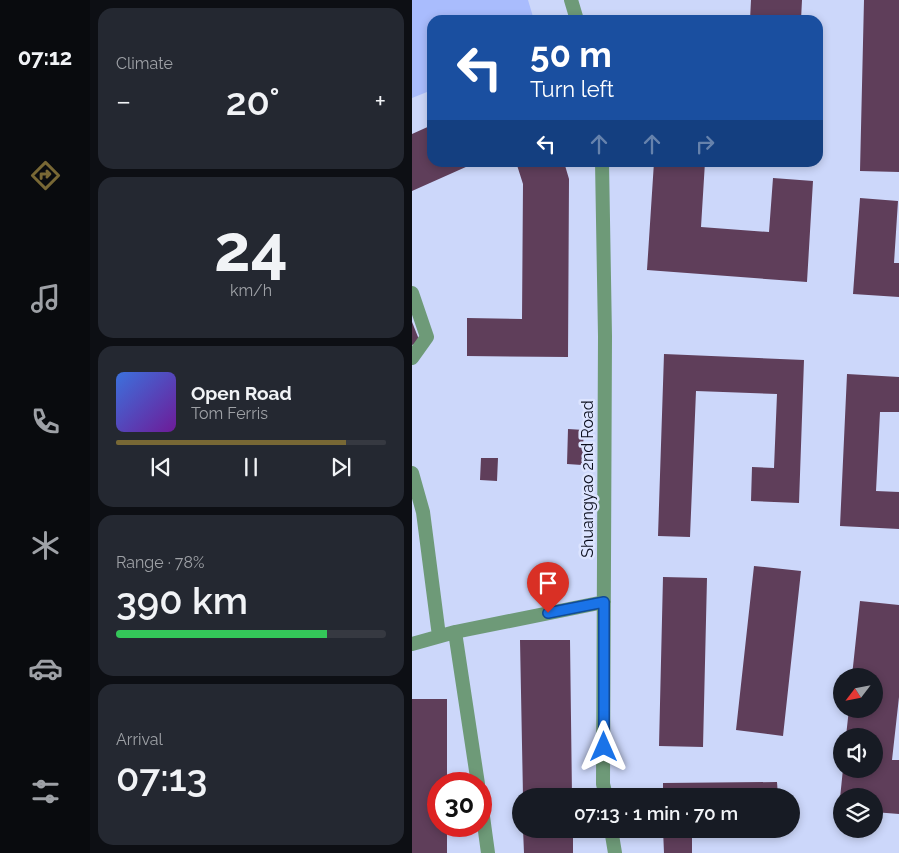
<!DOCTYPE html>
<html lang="en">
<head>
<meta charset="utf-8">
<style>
	:root { --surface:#171b24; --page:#242831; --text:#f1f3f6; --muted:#9ea1a6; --line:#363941; --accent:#786835 }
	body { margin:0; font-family:Raleway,sans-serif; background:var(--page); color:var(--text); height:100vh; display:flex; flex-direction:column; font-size:19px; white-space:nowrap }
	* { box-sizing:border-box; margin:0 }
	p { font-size:16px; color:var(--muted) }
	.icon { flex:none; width:28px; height:28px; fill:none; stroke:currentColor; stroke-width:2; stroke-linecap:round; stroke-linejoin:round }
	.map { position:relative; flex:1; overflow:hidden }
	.side { display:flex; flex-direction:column; gap:8px; padding:8px; background:#0d0f14; width:322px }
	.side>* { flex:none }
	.hud { position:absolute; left:15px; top:15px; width:396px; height:152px; border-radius:15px; box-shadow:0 2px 8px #0003; background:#1a4fa0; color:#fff; overflow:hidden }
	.needle { width:32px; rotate:238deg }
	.tools { position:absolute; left:421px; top:668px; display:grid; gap:10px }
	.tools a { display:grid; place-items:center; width:50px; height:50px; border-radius:50%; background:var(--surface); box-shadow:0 2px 8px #0003; font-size:25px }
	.speed { position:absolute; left:15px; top:772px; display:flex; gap:10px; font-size:25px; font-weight:700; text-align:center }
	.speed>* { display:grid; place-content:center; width:65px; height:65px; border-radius:50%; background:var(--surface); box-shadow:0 2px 8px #0003; line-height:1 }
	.speed .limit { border:8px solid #d22; background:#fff; color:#111 }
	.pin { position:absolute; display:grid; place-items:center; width:42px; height:42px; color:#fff; margin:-51px -21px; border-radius:50% 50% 50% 0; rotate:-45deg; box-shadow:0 0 5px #0007 }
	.pin .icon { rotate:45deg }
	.me { position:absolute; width:55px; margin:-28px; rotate:0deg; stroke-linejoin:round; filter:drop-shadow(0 0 4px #0008) }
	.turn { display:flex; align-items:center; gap:18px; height:105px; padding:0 20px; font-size:22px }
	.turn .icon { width:65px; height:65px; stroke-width:2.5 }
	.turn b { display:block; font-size:35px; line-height:42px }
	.lanes { display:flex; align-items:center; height:48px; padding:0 20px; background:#0003; justify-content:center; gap:25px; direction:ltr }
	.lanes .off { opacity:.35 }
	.big { font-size:38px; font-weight:600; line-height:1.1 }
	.side .tile { flex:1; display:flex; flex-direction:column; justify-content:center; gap:8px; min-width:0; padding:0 18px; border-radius:15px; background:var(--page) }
	.side .dial { align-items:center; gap:0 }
	.dial b { font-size:65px; line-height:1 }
	.song { display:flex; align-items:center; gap:15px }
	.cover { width:60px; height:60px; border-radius:8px; background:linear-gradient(135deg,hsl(220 70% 55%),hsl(280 70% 35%)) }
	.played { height:5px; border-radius:2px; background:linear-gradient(90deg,var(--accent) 85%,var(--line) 85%) }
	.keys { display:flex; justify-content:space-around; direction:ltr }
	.heat { display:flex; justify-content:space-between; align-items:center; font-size:28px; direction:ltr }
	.charge { height:8px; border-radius:4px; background:linear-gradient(90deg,#34c759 78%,var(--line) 0) }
	.trip { position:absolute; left:100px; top:788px; width:288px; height:50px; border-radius:25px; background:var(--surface); box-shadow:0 2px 8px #0003; font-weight:600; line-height:50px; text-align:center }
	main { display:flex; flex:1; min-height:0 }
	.dock { display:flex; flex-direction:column; width:90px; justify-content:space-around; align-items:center; background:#090b0e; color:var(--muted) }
	.dock .icon { width:35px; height:35px }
	.dock .current { color:var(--accent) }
	.dock b { font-size:22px; color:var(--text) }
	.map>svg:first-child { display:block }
	.green { fill:#a9bcfd }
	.building { fill:#5f3e5a }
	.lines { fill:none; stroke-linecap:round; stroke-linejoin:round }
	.minor { stroke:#6e9a78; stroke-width:14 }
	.route-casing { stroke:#114b97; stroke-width:12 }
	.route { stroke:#1a73e8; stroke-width:9 }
	.labels { text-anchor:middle; stroke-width:5; stroke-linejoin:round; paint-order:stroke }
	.street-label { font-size:16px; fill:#0a0d1c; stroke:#dce4ff }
</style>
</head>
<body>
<main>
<nav class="dock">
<b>07:12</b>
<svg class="icon current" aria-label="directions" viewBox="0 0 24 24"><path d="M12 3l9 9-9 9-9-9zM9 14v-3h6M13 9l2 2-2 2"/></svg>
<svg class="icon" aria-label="music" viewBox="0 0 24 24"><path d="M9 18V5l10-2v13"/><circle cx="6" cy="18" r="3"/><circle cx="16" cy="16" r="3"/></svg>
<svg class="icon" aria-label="phone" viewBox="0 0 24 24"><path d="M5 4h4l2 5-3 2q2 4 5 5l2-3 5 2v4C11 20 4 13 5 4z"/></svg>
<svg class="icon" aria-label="climate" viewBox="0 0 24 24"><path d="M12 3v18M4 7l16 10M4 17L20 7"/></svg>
<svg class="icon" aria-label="car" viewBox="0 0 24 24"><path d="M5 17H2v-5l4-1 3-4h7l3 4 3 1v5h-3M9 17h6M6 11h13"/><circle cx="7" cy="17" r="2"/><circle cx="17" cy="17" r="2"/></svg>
<svg class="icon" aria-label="filters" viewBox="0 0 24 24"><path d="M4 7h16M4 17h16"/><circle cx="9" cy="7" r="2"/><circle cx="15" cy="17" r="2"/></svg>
</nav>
<section class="side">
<div class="tile"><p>Climate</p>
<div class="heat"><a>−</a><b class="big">20°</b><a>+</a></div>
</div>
<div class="tile dial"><b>24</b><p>km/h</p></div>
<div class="tile">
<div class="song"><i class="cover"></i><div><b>Open Road</b><p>Tom Ferris</p></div></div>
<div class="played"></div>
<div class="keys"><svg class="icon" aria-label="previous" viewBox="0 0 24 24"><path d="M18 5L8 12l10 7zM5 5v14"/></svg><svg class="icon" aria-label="pause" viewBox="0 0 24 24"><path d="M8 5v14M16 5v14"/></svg><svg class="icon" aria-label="next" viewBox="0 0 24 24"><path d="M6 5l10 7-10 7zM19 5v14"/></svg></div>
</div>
<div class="tile"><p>Range · 78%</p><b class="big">390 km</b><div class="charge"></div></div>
<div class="tile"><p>Arrival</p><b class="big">07:13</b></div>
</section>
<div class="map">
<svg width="487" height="853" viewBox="0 0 487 853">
	<rect width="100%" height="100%" fill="#ccd7fa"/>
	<!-- green -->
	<path class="green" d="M 0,0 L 116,0 L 122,20 L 20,20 L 20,90 L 0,98 Z"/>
	<!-- building -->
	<path class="building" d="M 339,0 L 390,0 L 389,20 L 338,20 Z
		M 452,0 L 487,0 L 487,172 L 448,171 Z
		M 20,125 L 20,162 L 65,162 L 0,191 L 0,134 Z
		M 104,162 L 152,162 L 157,179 L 156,357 L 55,356 L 55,318 L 110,319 L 111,184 Z
		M 242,162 L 293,162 L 289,227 L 357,232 L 361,178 L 401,181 L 395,282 L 235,270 Z
		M 448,198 L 486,201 L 482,263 L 487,263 L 487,297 L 441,294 Z
		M 0,322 L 8,342 L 0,345 Z
		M 252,354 L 392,360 L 387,503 L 339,501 L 340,467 L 362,468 L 365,394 L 284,391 L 278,537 L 246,536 Z
		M 435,374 L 487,377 L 487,412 L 468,412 L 464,491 L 487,492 L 487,529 L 428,526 Z
		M 156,429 L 172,430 L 170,465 L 155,464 Z
		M 69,458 L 86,458 L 85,481 L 68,480 Z
		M 342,566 L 389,571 L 371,736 L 324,730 Z
		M 251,577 L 295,578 L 291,747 L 247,746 Z
		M 448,601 L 487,605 L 487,697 L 480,760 L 487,760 L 487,814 L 462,812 L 462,796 L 430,796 L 430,808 L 427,808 L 431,769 L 462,769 L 462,736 L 434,736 L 437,709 L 462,709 L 462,676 L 440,676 Z
		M 108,640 L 158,640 L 160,796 L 111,796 Z
		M 0,699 L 35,699 L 35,784 L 26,784 L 26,826 L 35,826 L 35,853 L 0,853 Z
		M 365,782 L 366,796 L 251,796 L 251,783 Z
		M 111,829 L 161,829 L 161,853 L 112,853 Z
		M 251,829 L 280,829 L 280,853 L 252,853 Z
		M 323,829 L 366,829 L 366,834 L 323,835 Z"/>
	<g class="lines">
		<!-- minor -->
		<path class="minor" d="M 159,0 L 165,20
			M 190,162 L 193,336 L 191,784 L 194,796
			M 0,293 L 15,337 L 0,358
			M 0,473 L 11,512 L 27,636
			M 43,632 L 66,784
			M 0,644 L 43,632 L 192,602
			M 69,802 L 76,853
			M 199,829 L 203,853"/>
	</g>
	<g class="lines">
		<defs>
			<path id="route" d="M 136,613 L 192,602 L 192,747"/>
		</defs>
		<!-- route casing -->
		<use href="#route" class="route-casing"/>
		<!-- route -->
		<use href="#route" class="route"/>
	</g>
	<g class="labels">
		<!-- street labels -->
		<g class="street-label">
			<text transform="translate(175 479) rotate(-90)" y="6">Shuangyao 2nd Road</text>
		</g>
	</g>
</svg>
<div class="tools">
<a><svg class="needle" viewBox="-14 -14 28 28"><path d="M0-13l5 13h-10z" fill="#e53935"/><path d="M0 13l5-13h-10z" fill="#9ea1a6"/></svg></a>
<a><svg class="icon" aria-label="sound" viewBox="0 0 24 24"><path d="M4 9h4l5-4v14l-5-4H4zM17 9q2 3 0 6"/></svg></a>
<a><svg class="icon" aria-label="layers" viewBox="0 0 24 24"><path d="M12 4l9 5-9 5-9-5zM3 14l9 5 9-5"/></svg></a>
</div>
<div class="speed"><div class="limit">30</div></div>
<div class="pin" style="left:136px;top:613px;background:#d93025"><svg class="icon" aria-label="arrive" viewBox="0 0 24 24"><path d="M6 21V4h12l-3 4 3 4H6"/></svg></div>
<svg class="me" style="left:192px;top:747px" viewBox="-20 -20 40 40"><path d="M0-17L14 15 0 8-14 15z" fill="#1a73e8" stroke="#fff" stroke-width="4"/></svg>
<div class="trip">07:13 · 1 min · 70 m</div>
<div class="hud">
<div class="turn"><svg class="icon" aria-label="left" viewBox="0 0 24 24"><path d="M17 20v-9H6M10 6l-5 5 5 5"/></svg><div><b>50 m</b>Turn left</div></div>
<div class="lanes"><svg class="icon" aria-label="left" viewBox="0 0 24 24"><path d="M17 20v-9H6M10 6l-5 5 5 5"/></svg><svg class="icon off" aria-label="ahead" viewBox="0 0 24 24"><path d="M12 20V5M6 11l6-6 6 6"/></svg><svg class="icon off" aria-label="ahead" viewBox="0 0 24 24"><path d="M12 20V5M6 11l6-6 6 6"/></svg><svg class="icon off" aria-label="right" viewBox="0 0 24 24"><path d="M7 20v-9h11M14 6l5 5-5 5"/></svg></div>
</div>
</div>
</main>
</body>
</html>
